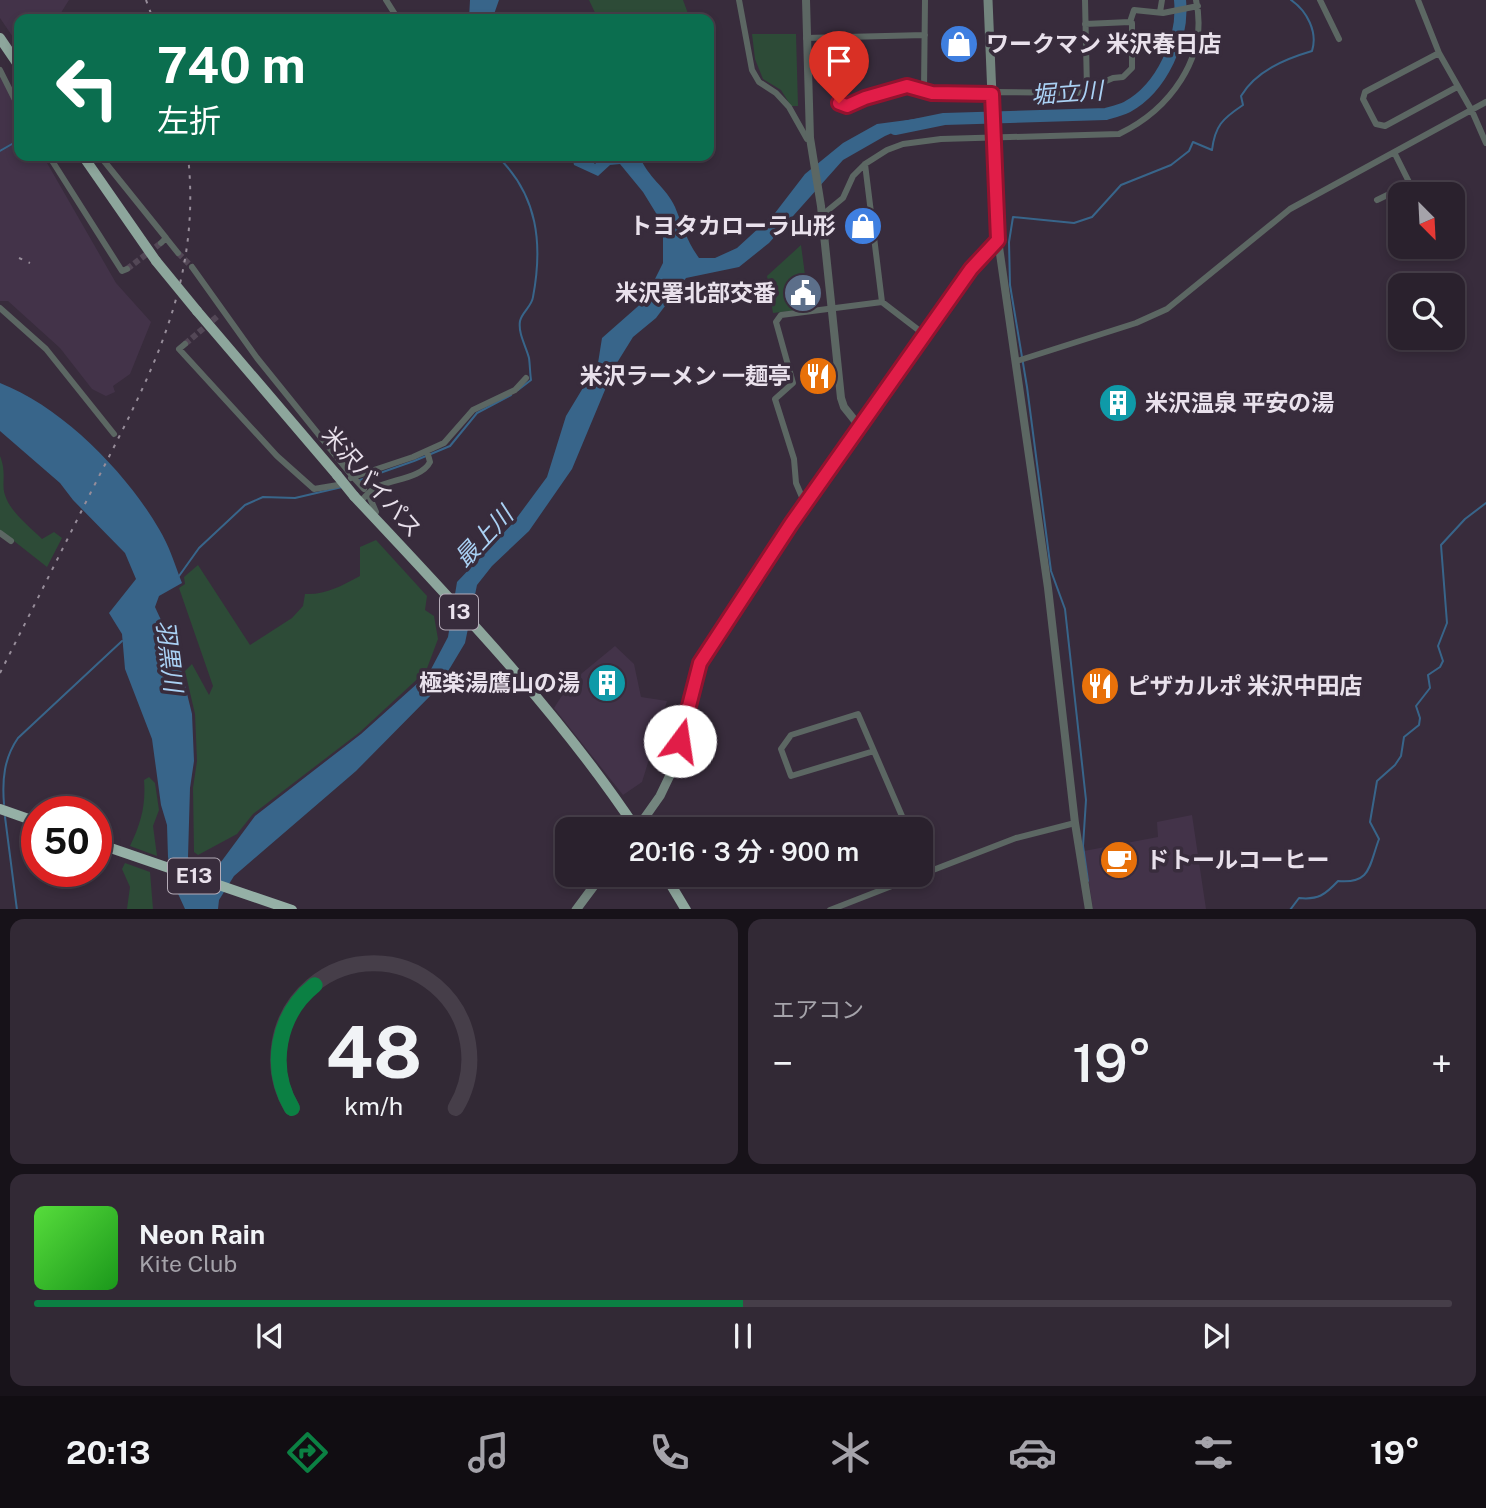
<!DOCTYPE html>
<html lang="ja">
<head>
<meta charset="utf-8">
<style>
	:root { --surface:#2a212d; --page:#322935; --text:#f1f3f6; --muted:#a5a3aa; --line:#463e49; --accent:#0b8043 }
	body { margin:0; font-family:"Public Sans","Noto Sans JP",sans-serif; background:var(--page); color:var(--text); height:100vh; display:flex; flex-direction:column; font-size:26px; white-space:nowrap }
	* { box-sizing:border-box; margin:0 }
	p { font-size:23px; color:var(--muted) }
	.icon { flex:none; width:38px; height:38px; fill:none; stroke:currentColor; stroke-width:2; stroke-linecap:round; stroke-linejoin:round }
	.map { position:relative; height:909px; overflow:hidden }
	.drawer { display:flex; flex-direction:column; gap:10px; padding:10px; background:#171219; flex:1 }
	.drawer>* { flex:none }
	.banner { position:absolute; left:14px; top:14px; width:700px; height:147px; border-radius:14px; box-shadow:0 4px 10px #0003,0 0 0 2px var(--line); background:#0b6e4f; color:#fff; overflow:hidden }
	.needle { width:46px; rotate:156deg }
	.fabs { position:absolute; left:1388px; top:182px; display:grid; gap:14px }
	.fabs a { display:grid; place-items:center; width:77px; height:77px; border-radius:14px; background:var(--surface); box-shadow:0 4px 10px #0003,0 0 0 2px var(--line); font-size:35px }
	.speed { position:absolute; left:21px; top:796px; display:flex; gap:14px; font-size:35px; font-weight:700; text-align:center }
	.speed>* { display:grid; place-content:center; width:91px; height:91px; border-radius:50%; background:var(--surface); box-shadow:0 4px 10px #0003,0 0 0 2px var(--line); line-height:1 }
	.speed .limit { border:10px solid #d22; background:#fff; color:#111 }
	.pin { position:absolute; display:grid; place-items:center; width:60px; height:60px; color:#fff; margin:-72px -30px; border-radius:50% 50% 50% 0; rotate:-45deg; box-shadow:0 0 7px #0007 }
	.pin .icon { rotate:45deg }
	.me { position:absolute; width:77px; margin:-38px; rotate:14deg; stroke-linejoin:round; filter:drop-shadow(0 0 5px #0008) }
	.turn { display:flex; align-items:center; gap:24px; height:147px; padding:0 28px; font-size:32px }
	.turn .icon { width:91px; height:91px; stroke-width:2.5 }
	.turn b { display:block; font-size:49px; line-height:60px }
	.big { font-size:52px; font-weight:600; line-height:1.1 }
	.drawer .widget { flex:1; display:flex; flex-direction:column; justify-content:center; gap:10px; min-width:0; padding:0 24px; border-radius:14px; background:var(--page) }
	.drawer .dial { align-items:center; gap:0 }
	.dial svg { height:182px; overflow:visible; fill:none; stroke:var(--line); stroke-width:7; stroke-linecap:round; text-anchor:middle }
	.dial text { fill:var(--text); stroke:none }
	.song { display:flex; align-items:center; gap:21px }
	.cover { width:84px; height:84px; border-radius:10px; background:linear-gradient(135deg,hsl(110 70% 55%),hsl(120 70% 35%)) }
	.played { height:7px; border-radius:4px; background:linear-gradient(90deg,var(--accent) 50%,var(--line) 50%) }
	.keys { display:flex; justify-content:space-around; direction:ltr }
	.heat { display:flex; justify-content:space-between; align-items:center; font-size:38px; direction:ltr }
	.drawer .tiles { flex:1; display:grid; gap:10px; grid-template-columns:1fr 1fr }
	.widget:last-child { grid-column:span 2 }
	.trip { position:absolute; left:555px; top:817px; width:378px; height:70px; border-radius:14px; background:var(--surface); box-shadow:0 4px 10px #0003,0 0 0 2px var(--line); font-weight:600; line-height:70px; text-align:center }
	.menu { display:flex; height:112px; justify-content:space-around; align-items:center; background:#110d12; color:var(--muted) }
	.menu .icon { width:49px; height:49px }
	.menu .on { color:var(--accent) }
	.menu b { font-size:32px; color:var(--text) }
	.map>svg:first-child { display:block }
	.built { fill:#433349 }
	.green { fill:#2d4b37 }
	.water { fill:#38658a }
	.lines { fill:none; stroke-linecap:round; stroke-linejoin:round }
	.stream { stroke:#38658a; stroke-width:2 }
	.river { stroke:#38658a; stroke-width:12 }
	.minor-tunnel { stroke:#534756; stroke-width:6; stroke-dasharray:6 3; stroke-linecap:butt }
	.minor { stroke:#5c6763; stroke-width:6 }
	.tertiary { stroke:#5c6763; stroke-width:8 }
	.secondary { stroke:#73857e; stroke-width:9 }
	.trunk { stroke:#8da69c; stroke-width:10 }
	.motorway { stroke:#95b0a6; stroke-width:10 }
	.rail { stroke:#978d9a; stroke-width:2; stroke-dasharray:3.5 7; stroke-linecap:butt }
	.trunk-bridge { stroke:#8da69c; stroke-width:10 }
	.route-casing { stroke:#92132f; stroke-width:18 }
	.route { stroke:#e11d48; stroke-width:12 }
	.labels { text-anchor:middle; stroke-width:7; stroke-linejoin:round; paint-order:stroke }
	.shield { fill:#382c3c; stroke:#b4abb7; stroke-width:2 }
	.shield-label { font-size:21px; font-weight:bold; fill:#e9e1ec }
	.poi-label { font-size:23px; font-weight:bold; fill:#e9e1ec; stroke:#382c3c; text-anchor:start }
	.street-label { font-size:23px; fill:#e9e1ec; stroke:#382c3c }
	.water-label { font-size:24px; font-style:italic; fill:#aad1f4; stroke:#382c3c }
</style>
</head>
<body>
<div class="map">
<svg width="1486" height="910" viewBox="0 0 1486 910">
	<rect width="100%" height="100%" fill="#382c3c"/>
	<!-- built -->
	<path class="built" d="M 0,0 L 69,0 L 57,19 L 19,19 L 19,46 L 0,18 Z
		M 0,74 L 19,113 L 19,139 L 0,150 Z
		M 19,141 L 19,156 L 43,156 L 116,283 L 151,322 L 130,374 L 113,386 L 115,392 L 106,396 L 92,389 L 60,348 L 8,301 L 0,301 L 0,152 Z
		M 615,646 L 634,664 L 641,697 L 667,701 L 642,782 L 623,795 L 554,708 L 570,683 Z
		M 1192,815 L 1206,909 L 1093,909 L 1084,851 L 1158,837 L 1157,822 Z"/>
	<!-- green -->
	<path class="green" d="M 589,0 L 683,0 L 690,19 L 598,19 Z
		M 752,34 L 796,34 L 798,106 L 791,106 L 781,90 L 763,79 L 755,59 Z
		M 801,245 L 805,275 L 793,276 L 799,310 L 773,313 L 767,276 Z
		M 0,456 C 7,473 1,484 5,495 C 10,512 30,527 42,539 L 54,532 L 62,538 L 47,567 L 0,530 Z
		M 376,540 L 427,596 L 425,610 L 434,616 L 438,639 L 426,671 L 360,732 L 253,814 L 237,834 L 198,855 L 194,852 L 193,788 L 197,761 L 195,714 L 185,671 L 192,664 L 209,695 L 213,686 L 179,588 L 185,584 L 184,577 L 198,565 L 250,645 L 292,618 L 303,606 L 305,594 C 326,595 341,586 360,576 L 360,547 Z
		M 149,777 L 155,783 L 159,810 L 153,826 L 157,856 L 130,846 C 141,823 146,805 144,780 Z
		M 125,863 L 150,872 L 153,909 L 127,909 L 130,887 L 122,869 Z"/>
	<!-- water -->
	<path class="water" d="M 470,0 L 499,0 L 493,17 L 495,19 L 469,19 Z
		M 930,117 L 885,136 L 843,160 L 769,243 L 739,267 L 686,278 L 656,318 L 633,337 L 615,366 L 572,469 L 529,531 L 492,566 L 477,585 L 465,643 L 438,688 L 356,771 L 234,876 L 219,900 L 218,909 L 185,909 L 174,885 L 168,857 L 167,825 L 161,805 L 152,739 L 125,669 L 122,634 L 109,613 L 136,579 L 125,553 L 73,500 L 60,483 L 0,431 L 0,383 C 62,407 126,472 159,529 C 169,545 175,565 182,583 L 159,596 L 155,607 L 178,657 L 192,714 L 194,761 L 190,788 L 188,857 L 201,889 L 255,816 L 361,734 L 429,673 L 448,637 L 457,582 L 513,523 L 547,477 L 566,416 L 598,363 L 602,338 L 644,301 L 663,263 L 663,231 L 659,218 L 643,192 L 620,164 L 610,165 L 598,176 L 574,165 L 572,156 L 585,156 L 595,164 L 604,156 L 640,156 C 646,176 667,188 675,207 C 683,226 686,240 699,258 L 715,258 L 737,248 L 775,213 L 805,174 L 843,143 L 877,124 Z"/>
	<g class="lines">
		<!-- stream -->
		<path class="stream" d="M 0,151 L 19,140
			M 497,156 C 538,195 543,244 533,297 C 532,306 522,312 520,321 C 518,334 526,346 529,358 C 530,365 530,373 531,380 L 518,390
			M 360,480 L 414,461 L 450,446 L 477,413 L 511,395
			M 179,576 L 199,548 L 245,505 L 263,497 L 295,498 L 342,487
			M 4,804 C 2,780 4,758 18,738 L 122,641
			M 5,817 L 17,910
			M 1088,881 L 1083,846 L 1086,800 L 1065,609 L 1051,571 L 1027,387 L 1010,285 L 1009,242 L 1013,217 L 1074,223 L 1092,217 L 1121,185 L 1171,165 L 1189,151 L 1193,142 L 1212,150 C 1215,126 1222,119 1243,105 L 1241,96 C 1256,71 1285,59 1312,51 C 1318,32 1307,11 1291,0
			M 1290,910 L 1299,898 C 1318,900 1325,895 1338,881 C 1371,884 1369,866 1379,839 L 1370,822 L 1377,781 L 1395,765 L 1401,756 L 1404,737 L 1419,725 L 1420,718 L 1416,706 L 1430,688 L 1428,675 L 1440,667 L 1443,661 L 1438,646 L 1447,623 L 1441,545 L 1465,519 L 1486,503"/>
		<!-- river -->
		<path class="river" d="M 895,129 L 944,119 L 1106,114 C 1113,112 1121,110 1127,107 C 1162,88 1184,39 1180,0"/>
		<!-- minor-tunnel -->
		<path class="minor-tunnel" d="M 178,253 L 192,267
			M 127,269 L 161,243
			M 185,344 L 219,315"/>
		<!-- minor -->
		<path class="minor" d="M 386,0 L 398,19
			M 739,0 L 752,70 L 759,82 L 776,93 L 789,107 L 807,139 L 810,138
			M 1085,0 L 1087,89
			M 1320,0 L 1339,39
			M 1418,0 L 1439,53 L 1472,111 L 1486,143
			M 1160,12 L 1162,0
			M 1085,24 L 1130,22 L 1134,10 L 1163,13 L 1198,6
			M 842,36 L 839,103 L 847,106 L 865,98 L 907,86 L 932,93 L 992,94
			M 806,38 L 925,35
			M 1439,53 L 1365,92 L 1363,99 L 1376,124 L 1385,126 L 1457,87
			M 0,70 L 19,108
			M 924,90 L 925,0
			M 992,92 L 1078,93 L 1113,78 L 1123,77 L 1132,68 L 1132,23 L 1130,22
			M 49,156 L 122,271 L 127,269
			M 100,156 L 166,238 L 161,243
			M 865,164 L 882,302
			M 1377,200 L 1410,184 L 1395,154
			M 821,216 L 843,198 L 853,176 L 865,164 L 887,150 L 903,144 L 941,139 L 1119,134 C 1169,110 1209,58 1196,0
			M 166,238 L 178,253
			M 192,267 L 257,358 L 353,477 L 413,457 L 444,443 L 473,410 L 515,390 L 526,378
			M 0,308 L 46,349 L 114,434
			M 185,344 L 179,349 L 277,456 L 314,489 L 338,485
			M 1017,361 L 1136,323 L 1167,309 L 1290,209 L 1486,102
			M 351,478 L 353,477 L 364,489
			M 370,498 L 376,512 L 373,516
			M 360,502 C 365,497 370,490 377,487 C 393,479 422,478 430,462 L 427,451
			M 805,504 L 796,483 L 794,459 L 775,399 L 793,383 L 776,322 L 781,315 L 882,302 L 925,335
			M 0,533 L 11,541
			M 874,751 L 791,776 L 781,749 L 791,735 L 858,714 L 908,830
			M 920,859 L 927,872
			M 920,875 L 1016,838 L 1075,823
			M 830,910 L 920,875"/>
		<!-- tertiary -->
		<path class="tertiary" d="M 806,0 L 810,138 L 821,206 L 841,398 L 844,407 L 860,427
			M 998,240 L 1048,588 L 1075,823 L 1089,910"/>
		<!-- secondary -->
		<path class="secondary" d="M 636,830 L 660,796 L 672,771 L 700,663 L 751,583 L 805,504 L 971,269 L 998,240 L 988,0
			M 576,910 L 602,875"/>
		<!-- trunk -->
		<path class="trunk" d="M 0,38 L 19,66
			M 83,156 L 156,261
			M 197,311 L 337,475
			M 354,496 C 453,602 556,708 637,830
			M 665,875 L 686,910"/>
		<!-- motorway -->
		<path class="motorway" d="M 0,809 L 37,822
			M 96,843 L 292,910"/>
		<!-- rail -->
		<path class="rail" d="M 146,0 L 153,19
			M 19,258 L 30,263
			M 0,673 C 31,612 62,550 93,488 C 149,378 202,284 188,156"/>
		<!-- trunk-bridge -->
		<path class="trunk-bridge" d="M 156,261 L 197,311
			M 337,475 L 354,496"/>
	</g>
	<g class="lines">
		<defs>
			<path id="route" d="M 680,741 L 700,663 L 791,524 L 971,269 L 998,240 L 992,94 L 932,93 L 907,86 L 865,98 L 847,106 L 839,103"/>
		</defs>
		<!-- route casing -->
		<use href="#route" class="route-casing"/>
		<!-- route -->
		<use href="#route" class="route"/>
	</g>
	<!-- icons -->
	<defs>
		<symbol id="shop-disc" viewBox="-11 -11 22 22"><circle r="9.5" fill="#3f7fe0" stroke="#382c3c"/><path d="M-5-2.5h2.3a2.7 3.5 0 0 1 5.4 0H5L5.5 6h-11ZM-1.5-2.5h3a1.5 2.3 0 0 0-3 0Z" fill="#fff"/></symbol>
		<symbol id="civic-disc" viewBox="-11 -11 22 22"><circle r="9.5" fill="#5c6f8a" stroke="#382c3c"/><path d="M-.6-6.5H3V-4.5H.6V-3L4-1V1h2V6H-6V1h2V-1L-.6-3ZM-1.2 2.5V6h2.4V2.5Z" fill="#fff"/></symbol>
		<symbol id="restaurant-disc" viewBox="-11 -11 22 22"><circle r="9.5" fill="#e8710a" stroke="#382c3c"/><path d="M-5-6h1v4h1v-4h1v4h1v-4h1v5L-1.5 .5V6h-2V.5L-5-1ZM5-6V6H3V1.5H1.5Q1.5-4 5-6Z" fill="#fff"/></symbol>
		<symbol id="building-disc" viewBox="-11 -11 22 22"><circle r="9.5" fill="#0f9aa8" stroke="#382c3c"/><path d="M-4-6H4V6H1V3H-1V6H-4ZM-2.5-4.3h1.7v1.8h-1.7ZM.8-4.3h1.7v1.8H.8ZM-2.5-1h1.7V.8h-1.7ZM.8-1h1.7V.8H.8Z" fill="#fff"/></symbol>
		<symbol id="cafe-disc" viewBox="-11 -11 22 22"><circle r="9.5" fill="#e8710a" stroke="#382c3c"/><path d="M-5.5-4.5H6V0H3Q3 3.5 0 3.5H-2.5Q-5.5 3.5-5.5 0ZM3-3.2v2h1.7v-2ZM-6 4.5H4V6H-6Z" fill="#fff"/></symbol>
	</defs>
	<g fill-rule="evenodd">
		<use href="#shop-disc" x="937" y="22" width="44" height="44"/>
		<use href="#shop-disc" x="841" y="204" width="44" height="44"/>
		<use href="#civic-disc" x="781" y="271" width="44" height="44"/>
		<use href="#restaurant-disc" x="796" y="354" width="44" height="44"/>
		<use href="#building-disc" x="1096" y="381" width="44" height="44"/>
		<use href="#building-disc" x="585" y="661" width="44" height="44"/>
		<use href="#restaurant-disc" x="1078" y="664" width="44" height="44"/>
		<use href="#cafe-disc" x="1097" y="838" width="44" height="44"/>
	</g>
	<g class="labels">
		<!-- shield labels -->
		<g class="shield">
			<rect x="440" y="594.5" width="38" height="35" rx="5"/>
			<rect x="168" y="858.5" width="52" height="35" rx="5"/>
		</g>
		<g class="shield-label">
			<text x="459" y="619">13</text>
			<text x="194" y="883">E13</text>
		</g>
		<!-- poi labels -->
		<g class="poi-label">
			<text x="986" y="52">ワークマン 米沢春日店</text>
			<text x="836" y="234" text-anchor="end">トヨタカローラ山形</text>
			<text x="776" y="301" text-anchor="end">米沢署北部交番</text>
			<text x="791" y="384" text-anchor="end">米沢ラーメン 一麺亭</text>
			<text x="1145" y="411">米沢温泉 平安の湯</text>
			<text x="580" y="691" text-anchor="end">極楽湯鷹山の湯</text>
			<text x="1127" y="694">ピザカルポ 米沢中田店</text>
			<text x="1146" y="868">ドトールコーヒー</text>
		</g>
		<!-- street labels -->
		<g class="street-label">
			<text transform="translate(372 482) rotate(49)" y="8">米沢バイパス</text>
		</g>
		<!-- water labels -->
		<g class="water-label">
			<text transform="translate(1067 93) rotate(-4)" y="8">堀立川</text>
			<text transform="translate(484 537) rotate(-47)" y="8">最上川</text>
			<text transform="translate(169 656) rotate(83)" y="8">羽黒川</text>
		</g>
	</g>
</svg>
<div class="fabs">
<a><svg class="needle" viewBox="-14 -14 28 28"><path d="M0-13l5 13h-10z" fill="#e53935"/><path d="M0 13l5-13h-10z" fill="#a5a3aa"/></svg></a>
<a><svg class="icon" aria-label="search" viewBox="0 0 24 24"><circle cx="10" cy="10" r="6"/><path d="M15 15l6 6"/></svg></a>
</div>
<div class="speed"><div class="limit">50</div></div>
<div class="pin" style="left:839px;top:103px;background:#d93025"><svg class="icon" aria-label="arrive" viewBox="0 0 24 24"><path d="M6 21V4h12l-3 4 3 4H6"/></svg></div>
<svg class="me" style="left:680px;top:741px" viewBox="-20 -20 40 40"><circle r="19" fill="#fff"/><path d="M0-13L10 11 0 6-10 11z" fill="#e11d48"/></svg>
<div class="trip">20:16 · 3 分 · 900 m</div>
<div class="banner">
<div class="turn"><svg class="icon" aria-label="left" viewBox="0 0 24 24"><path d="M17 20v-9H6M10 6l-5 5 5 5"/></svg><div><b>740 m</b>左折</div></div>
</div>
</div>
<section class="drawer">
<div class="tiles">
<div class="widget dial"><svg viewBox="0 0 100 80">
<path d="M14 69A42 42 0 1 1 86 69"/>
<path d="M14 69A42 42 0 0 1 24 15" stroke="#0b8043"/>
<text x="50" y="56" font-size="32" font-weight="700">48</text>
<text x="50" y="72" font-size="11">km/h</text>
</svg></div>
<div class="widget"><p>エアコン</p>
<div class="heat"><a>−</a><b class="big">19°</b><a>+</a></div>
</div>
<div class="widget">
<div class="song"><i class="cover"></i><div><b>Neon Rain</b><p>Kite Club</p></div></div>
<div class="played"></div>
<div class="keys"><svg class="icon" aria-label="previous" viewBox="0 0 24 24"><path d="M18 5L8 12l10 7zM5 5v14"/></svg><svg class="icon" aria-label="pause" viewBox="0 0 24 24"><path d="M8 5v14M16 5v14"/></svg><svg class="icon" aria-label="next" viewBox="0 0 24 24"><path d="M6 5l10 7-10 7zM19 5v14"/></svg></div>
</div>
</div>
</section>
<nav class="menu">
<b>20:13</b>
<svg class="icon on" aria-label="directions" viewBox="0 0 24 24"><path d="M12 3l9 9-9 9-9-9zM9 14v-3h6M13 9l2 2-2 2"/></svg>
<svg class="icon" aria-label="music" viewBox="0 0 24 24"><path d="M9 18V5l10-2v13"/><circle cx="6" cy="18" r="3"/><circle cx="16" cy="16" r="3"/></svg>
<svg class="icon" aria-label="phone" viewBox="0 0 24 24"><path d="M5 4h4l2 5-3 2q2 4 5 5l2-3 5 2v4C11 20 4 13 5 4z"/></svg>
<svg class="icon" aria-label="climate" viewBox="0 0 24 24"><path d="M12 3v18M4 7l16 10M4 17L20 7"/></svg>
<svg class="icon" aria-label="car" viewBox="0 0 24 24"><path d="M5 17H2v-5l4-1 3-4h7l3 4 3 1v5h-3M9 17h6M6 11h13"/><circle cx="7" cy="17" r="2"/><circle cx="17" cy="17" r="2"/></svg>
<svg class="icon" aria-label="filters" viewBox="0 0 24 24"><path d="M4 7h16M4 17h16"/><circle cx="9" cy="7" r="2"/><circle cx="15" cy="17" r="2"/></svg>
<b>19°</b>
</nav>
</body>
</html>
